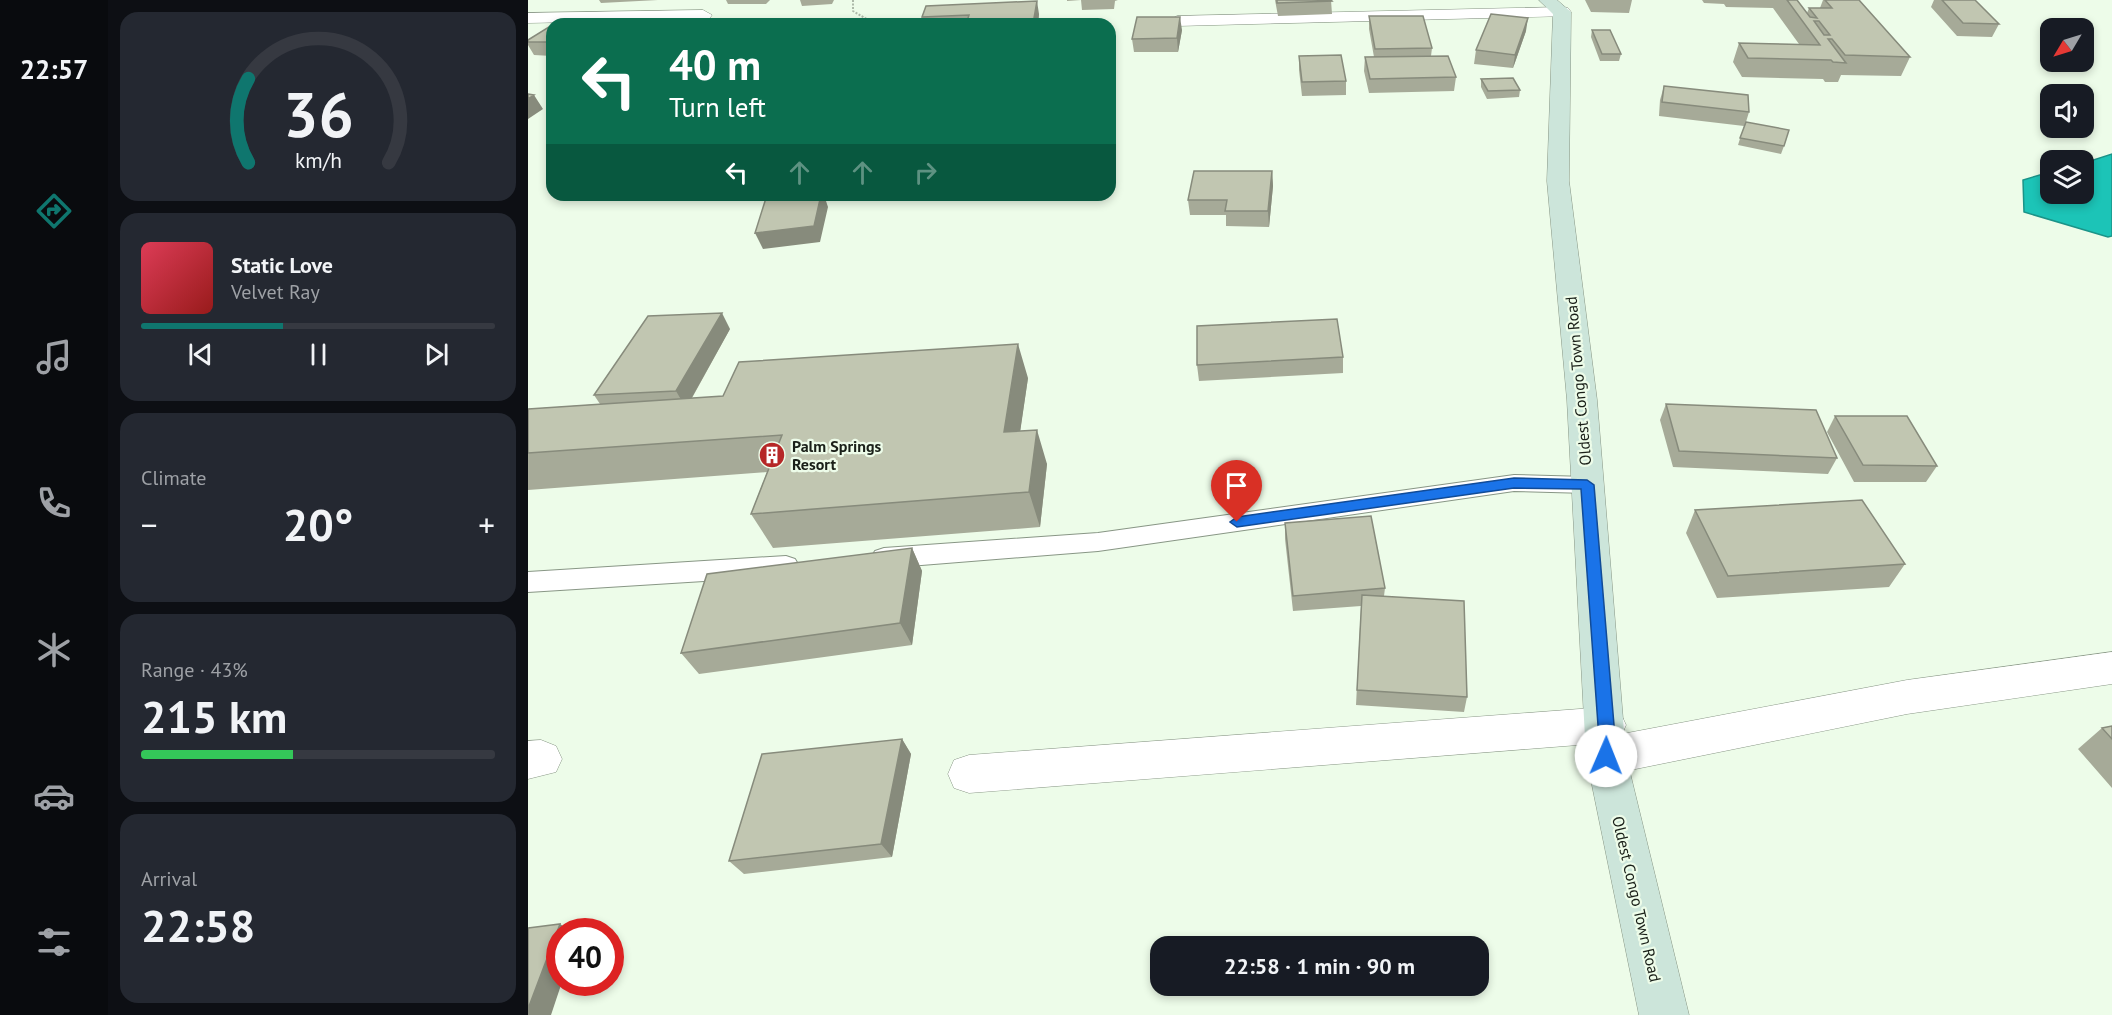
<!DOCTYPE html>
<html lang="en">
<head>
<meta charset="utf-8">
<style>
	:root { --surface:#171b24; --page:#242831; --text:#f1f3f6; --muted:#9ea1a6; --line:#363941; --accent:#0f766e }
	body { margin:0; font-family:"PT Sans",sans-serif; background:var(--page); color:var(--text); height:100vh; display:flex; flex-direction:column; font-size:22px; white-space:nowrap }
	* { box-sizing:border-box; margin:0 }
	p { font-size:20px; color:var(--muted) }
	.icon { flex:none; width:33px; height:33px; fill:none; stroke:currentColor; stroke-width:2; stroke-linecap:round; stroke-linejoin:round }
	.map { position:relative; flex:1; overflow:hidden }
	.panel { display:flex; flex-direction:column; gap:12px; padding:12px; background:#0d0f14; width:420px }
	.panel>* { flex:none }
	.hud { position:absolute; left:18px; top:18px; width:570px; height:183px; border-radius:18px; box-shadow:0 3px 9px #0003; background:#0b6e4f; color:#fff; overflow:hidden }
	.needle { width:39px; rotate:232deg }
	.tools { position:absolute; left:1512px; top:18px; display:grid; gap:12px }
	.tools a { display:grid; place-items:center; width:54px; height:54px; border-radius:12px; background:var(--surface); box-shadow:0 3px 9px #0003; font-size:30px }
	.speed { position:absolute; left:18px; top:918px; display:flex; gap:12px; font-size:30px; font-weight:700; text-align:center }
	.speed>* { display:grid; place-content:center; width:78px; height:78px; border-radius:50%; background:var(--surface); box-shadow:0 3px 9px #0003; line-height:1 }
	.speed .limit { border:9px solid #d22; background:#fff; color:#111 }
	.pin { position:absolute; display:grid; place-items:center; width:51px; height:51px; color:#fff; margin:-62px -26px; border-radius:50% 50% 50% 0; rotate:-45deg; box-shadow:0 0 6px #0007 }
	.pin .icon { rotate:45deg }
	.me { position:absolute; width:66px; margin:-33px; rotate:1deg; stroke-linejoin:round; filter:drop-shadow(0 0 4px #0008) }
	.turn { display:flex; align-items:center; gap:21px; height:126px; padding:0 24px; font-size:27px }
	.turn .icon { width:78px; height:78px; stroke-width:2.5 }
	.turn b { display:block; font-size:42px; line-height:51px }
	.lanes { display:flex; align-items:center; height:57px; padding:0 24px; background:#0003; justify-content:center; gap:30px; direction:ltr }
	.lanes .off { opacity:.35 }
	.big { font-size:45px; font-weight:800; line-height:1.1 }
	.panel .tile { flex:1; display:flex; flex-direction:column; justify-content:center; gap:9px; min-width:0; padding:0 21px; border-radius:18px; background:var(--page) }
	.panel .dial { align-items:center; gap:0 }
	.dial svg { height:156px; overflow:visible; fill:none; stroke:var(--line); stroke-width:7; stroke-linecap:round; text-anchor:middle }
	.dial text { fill:var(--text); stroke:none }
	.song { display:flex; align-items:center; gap:18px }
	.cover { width:72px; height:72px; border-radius:9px; background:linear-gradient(135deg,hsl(350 70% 55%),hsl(0 70% 35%)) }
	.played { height:6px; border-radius:3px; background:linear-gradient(90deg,var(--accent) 40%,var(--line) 40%) }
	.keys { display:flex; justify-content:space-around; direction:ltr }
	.heat { display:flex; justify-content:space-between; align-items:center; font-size:33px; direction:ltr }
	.charge { height:9px; border-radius:4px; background:linear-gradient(90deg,#34c759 43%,var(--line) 0) }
	.trip { position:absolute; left:622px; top:936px; width:339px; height:60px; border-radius:18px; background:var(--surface); box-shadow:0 3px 9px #0003; font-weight:800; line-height:60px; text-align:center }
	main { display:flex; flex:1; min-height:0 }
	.tabs { display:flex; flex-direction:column; width:108px; justify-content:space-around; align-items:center; background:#090b0e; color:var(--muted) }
	.tabs .icon { width:42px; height:42px }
	.tabs .on { color:var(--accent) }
	.tabs b { font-size:27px; color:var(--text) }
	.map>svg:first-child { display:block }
	.water { fill:#1cc4b7; stroke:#1b9388; stroke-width:1.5 }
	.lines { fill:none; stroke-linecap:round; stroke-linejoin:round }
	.lane-casing { stroke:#889685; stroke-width:2 }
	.street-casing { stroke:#889685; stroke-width:1 }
	.secondary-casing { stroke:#889685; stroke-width:1 }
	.path { stroke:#adb9a9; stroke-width:2; stroke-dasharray:2 1.5; stroke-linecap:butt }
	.lane { fill:#fff; fill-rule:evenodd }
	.street { fill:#fff; fill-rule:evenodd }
	.secondary { fill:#cce5da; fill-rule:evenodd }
	.wall { fill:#a6aa98 }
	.shaded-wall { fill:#878b7c }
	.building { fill:#c1c6b1; stroke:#878b7c; stroke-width:1.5; fill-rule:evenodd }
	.route { fill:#1a73e8; stroke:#114b97; stroke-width:1.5 }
	.labels { text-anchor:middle; stroke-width:4.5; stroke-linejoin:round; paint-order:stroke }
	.street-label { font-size:16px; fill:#1a2019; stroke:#edfce9 }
	.poi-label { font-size:16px; font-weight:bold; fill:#1a2019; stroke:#edfce9; text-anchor:start }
</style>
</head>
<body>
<main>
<nav class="tabs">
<b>22:57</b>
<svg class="icon on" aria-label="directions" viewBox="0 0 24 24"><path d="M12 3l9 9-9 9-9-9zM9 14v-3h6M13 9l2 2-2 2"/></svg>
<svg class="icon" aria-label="music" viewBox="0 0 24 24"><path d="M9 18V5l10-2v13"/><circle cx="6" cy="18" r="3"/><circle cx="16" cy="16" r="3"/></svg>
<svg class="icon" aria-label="phone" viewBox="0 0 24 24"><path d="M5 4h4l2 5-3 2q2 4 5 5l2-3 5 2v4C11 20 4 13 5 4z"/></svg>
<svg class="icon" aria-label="climate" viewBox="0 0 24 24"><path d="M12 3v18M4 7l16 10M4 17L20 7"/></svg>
<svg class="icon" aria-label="car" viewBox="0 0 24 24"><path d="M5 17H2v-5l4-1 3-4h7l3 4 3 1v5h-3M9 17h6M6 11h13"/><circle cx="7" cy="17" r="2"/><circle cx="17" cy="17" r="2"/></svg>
<svg class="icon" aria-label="filters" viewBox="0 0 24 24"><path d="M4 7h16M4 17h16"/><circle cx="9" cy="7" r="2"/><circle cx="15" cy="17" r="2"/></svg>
</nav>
<section class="panel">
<div class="tile dial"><svg viewBox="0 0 100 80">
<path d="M14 69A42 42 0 1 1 86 69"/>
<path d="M14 69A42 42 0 0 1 14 26" stroke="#0f766e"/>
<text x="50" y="56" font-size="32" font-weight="700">36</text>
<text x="50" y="72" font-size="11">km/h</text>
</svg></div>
<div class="tile">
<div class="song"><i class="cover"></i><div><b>Static Love</b><p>Velvet Ray</p></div></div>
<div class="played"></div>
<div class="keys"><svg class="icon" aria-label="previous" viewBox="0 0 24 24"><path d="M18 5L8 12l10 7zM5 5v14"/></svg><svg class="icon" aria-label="pause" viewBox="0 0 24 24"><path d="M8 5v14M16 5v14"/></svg><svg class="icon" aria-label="next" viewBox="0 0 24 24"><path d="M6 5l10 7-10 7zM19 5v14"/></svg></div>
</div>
<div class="tile"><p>Climate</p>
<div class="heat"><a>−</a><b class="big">20°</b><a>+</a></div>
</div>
<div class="tile"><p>Range · 43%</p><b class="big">215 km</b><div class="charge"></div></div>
<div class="tile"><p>Arrival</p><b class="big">22:58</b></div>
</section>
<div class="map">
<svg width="1584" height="1015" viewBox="0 0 1584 1015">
	<rect width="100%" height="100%" fill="#edfce9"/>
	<!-- water -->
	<path class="water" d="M 1584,154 L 1584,236 L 1580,237 L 1496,212 L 1495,180 L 1522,172 L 1522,194 L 1556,194 L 1556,163 Z"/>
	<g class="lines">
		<defs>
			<path id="lane" d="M 986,475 L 1059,477 L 1067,479 L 1071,485 L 1067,491 L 1059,493 L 986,491 L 570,551 L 356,568 L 347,565 L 343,558 L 347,551 L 356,548 L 570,533 Z
				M 258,556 L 267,559 L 271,566 L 267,573 L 258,576 L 0,592 L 0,572 Z"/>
			<path id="street" d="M 1034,7 L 1040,8 L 1043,12 L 1040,16 L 649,26 L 640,21 L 649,16 Z
				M 175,10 L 184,15 L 181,19 L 0,23 L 0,13 Z
				M 1584,652 L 1584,684 L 1379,714 L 1078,775 L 1064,769 L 1058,756 L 1063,744 L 441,793 L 426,788 L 420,774 L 426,760 L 441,755 L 1078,707 L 1092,712 L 1098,725 L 1094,734 L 1379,680 Z
				M 13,740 L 28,746 L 34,759 L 28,772 L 0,779 L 0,741 Z"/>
			<path id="secondary" d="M 1011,0 L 1029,0 L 1043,12 L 1041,181 L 1069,400 L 1098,756 L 1161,1015 L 1111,1015 L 1058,756 L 1039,400 L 1019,181 L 1025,14 Z"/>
		</defs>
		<!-- lane casing -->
		<use href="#lane" class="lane-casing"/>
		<!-- street casing -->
		<use href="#street" class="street-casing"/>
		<!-- secondary casing -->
		<use href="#secondary" class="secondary-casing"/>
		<!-- path -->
		<path class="path" d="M 325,0 L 325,11 L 342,21 L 339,24"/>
		<!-- lane -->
		<use href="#lane" class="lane"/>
		<!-- street -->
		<use href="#street" class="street"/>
		<!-- secondary -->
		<use href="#secondary" class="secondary"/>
	</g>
	<!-- wall -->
	<path class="wall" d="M 71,0 L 130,0 L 73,3 Z
		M 198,0 L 242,0 L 238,4 L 200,4 Z
		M 272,0 L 306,0 L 304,4 L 274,6 Z
		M 539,0 L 590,0 L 587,1 L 586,9 L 554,10 L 553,0 L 539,1 Z
		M 747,0 L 803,0 L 804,14 L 750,16 Z
		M 1057,0 L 1104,0 L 1101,13 L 1063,12 Z
		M 1174,0 L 1269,0 L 1279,13 L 1281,8 L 1292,8 L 1295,0 L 1331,0 L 1382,57 L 1373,76 L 1313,75 L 1310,82 L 1297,82 L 1295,79 L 1214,77 L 1205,62 L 1211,43 L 1271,44 L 1245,8 L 1198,7 L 1196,4 L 1176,3 Z
		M 1406,0 L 1447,0 L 1471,24 L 1464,37 L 1429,36 L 1403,7 Z
		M 398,6 L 511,14 L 510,24 L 352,24 L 395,21 L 394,17 Z
		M 841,16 L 904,48 L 903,56 L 928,77 L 926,91 L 841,93 L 836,71 L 837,57 L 846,57 L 841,29 Z
		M 24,25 L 24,56 L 6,55 L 0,45 L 0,40 Z
		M 654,30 L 650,52 L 606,52 L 604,39 Z
		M 1064,30 L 1093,54 L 1091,61 L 1072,61 L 1063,37 Z
		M 998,31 L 985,68 L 946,64 L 948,50 Z
		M 771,56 L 818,81 L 818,95 L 774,96 L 771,70 Z
		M 953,79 L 992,90 L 991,97 L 959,99 L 953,87 Z
		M 1136,86 L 1221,112 L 1218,122 L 1256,146 L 1253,154 L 1210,145 L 1216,126 L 1131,116 L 1132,100 Z
		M 744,171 L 745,186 L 741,227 L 698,226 L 698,215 L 662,215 L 660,200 Z
		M 202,329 L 164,398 L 500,378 L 492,431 L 519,464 L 512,527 L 245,548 L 223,514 L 239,472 L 0,490 L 0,409 L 72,404 L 66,395 Z
		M 815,357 L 815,373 L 671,381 L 669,365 Z
		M 1138,404 L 1309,458 L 1300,474 L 1145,467 L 1132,420 Z
		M 1307,416 L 1409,466 L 1398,482 L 1326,482 L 1299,432 Z
		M 1167,510 L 1377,564 L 1361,587 L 1189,598 L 1158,533 Z
		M 757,523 L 857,588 L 856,596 L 939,697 L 936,712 L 828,705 L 833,606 L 765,611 L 757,539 Z
		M 384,548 L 394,571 L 384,645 L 171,674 L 153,653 Z
		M 1584,726 L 1584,788 L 1550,749 L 1574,728 Z
		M 374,739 L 383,754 L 364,857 L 216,874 L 201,861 Z"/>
	<!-- shaded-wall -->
	<path class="shaded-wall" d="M 509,1 L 511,14 L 510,24 L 505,24 Z
		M 652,17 L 654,30 L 650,52 L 649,38 Z
		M 1000,18 L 998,31 L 985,68 L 987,55 Z
		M 6,95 L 15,109 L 0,119 L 0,99 Z
		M 744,171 L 745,186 L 741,227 L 740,211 Z
		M 293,195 L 296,195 L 300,207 L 292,242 L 235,249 L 227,233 Z
		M 194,313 L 202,329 L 158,408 L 148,391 Z
		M 490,344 L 500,378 L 487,467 L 476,432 Z
		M 509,430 L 519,464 L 512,527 L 501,492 Z
		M 384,548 L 394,571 L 384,645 L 372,623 Z
		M 374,739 L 383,754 L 364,857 L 353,844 Z
		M 32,924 L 44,932 L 32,932 L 32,982 L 34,982 L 23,1015 L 0,1015 L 0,1009 Z"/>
	<!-- building -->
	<path class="building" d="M 749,0 L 803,0 L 804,1 L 749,3 Z
		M 1259,0 L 1269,0 L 1282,17 L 1289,18 L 1281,8 L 1304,8 L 1297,0 L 1331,0 L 1382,57 L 1317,55 L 1304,39 L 1300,39 L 1318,63 L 1305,62 L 1303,60 L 1220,58 L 1211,43 L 1292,45 ZM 1286,21 L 1291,21 L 1302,35 L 1296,35 Z
		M 1414,0 L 1447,0 L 1471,24 L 1435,23 Z
		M 509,1 L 505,24 L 438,24 L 441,15 L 394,17 L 398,6 Z
		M 963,14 L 1000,18 L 987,55 L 948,50 Z
		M 841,16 L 895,16 L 904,48 L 847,49 Z
		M 609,17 L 652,17 L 649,38 L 604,39 Z
		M 32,20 L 105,22 L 101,24 L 26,24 Z
		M 355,21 L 404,21 L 402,24 L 352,24 Z
		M 24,25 L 24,42 L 0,42 L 0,40 Z
		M 1064,30 L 1082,30 L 1093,54 L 1074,54 Z
		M 813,55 L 818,81 L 774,82 L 771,56 Z
		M 920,56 L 928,77 L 842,79 L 837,57 Z
		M 985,78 L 992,90 L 960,91 L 953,79 Z
		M 1136,86 L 1220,95 L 1221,112 L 1134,102 Z
		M 0,94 L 6,95 L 0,99 Z
		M 1218,122 L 1261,130 L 1256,146 L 1212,138 Z
		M 666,171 L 744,171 L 740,211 L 697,211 L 699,200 L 660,200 Z
		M 262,195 L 293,195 L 286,226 L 227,233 L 238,198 Z
		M 194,313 L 148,391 L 66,395 L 120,316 Z
		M 809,319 L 815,357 L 669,365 L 669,326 Z
		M 490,344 L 476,432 L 509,430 L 501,492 L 223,514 L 254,435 L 0,453 L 0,409 L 195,396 L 211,362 Z
		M 1138,404 L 1288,410 L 1309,458 L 1151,451 Z
		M 1307,416 L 1379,416 L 1409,466 L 1335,465 Z
		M 1334,500 L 1377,564 L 1200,576 L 1167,510 Z
		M 843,516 L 857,588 L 765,596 L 757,523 Z
		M 384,548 L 372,623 L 153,653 L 179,574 Z
		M 834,595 L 936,601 L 939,697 L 829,690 Z
		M 1584,726 L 1584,739 L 1574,728 Z
		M 374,739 L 353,844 L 201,861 L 234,754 Z
		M 32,924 L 0,1009 L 0,928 Z"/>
	<!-- route -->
	<path class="route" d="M 986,478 L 1059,480 L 1066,485 L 1086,725 L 1084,761 L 1078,764 L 1072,761 L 1069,756 L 1070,725 L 1053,489 L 986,488 L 709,527 L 702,522 L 709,517 Z"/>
	<!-- icons -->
	<defs>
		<symbol id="building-disc" viewBox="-11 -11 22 22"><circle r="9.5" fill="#b62727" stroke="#edfce9"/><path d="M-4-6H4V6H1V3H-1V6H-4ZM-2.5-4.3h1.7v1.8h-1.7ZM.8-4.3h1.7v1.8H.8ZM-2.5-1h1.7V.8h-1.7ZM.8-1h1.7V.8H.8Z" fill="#fff"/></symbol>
	</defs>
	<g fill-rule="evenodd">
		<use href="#building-disc" x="229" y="440" width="30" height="30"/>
	</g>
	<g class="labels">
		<!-- street labels -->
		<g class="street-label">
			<text transform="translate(1050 381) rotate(-95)" y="6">Oldest Congo Town Road</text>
			<text transform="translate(1109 899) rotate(77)" y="6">Oldest Congo Town Road</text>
		</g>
		<!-- poi labels -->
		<g class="poi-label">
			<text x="264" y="452">Palm Springs<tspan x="264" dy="18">Resort</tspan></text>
		</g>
	</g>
</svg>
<div class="tools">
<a><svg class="needle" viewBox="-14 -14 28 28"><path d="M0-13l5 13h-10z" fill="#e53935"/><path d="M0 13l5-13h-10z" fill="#9ea1a6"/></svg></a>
<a><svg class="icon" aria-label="sound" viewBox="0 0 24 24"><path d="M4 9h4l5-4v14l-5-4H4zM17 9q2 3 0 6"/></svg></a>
<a><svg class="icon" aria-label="layers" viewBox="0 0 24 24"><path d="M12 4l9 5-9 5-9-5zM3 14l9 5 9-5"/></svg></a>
</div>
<div class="speed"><div class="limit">40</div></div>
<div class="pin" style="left:709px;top:522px;background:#d93025"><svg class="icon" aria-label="arrive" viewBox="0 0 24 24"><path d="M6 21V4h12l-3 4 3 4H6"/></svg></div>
<svg class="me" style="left:1078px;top:756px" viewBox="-20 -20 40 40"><circle r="19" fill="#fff"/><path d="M0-13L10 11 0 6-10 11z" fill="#1a73e8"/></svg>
<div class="trip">22:58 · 1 min · 90 m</div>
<div class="hud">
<div class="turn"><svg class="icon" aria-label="left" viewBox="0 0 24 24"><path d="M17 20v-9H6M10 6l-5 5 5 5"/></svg><div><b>40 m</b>Turn left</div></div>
<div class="lanes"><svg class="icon" aria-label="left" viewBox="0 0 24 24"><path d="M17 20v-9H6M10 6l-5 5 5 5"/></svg><svg class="icon off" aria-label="ahead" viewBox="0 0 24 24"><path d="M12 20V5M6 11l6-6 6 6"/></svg><svg class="icon off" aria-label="ahead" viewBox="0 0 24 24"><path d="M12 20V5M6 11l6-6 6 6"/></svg><svg class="icon off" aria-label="right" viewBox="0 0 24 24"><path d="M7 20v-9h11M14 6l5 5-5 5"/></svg></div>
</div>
</div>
</main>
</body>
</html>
